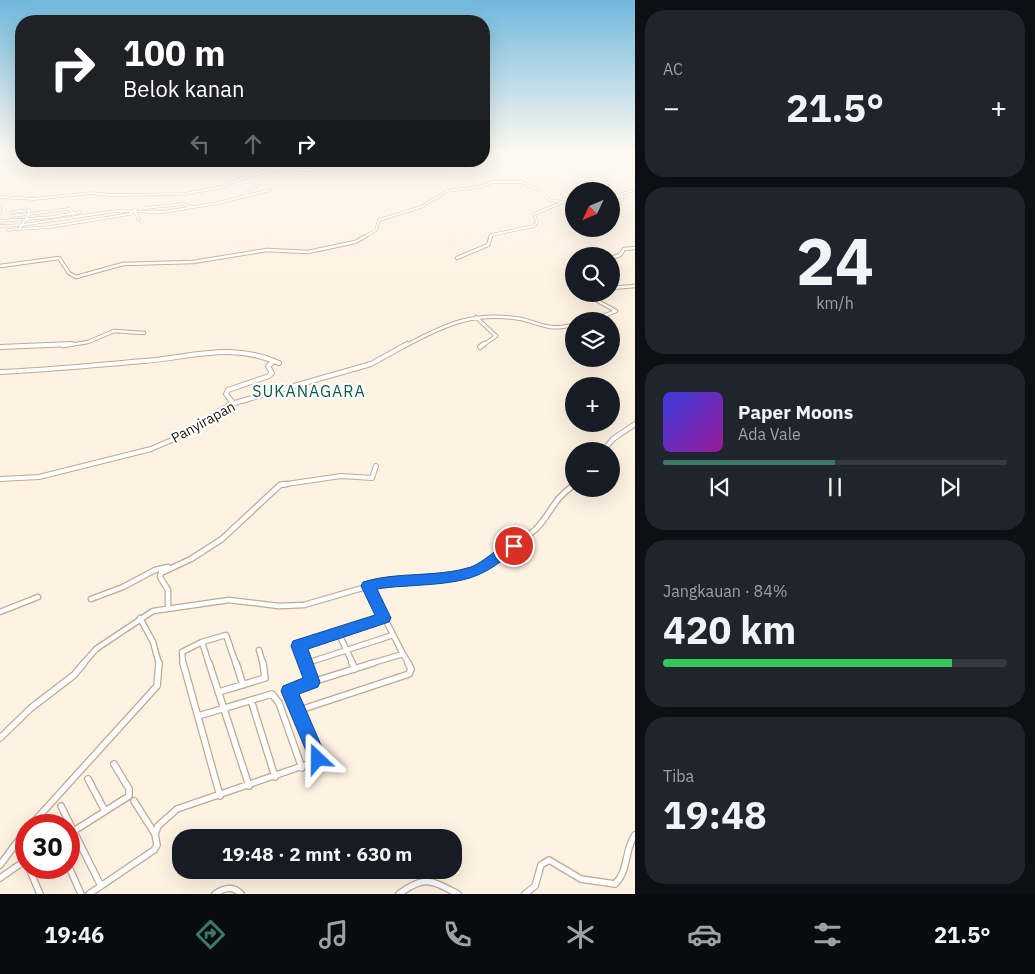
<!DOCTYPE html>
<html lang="id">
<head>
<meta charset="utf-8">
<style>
	:root { --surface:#171b24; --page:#20242c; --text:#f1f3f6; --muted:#9ea1a6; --line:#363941; --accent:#3c7964 }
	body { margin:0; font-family:"IBM Plex Sans",sans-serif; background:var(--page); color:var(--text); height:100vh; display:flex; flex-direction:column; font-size:19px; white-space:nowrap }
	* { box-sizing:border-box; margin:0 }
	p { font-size:16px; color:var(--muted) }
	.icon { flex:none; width:28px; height:28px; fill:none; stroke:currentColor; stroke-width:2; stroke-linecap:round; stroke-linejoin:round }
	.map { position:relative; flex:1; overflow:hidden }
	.sheet { display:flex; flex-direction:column; gap:10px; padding:10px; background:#0d0f14; width:400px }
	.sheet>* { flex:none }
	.top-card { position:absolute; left:15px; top:15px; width:475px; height:152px; border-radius:20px; box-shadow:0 5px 20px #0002; background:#202124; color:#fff; overflow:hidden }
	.needle { width:32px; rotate:226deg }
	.fabs { position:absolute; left:565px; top:182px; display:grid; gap:10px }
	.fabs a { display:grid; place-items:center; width:55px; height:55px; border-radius:50%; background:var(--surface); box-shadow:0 5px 20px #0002; font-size:25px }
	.speed { position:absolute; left:15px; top:814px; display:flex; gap:10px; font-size:25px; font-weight:700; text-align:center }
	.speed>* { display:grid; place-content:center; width:65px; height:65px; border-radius:50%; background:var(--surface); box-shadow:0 5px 20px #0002; line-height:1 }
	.speed .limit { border:8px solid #d22; background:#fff; color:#111 }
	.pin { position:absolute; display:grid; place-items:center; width:42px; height:42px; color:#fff; margin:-21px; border:2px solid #fff; border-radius:50%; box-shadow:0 1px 5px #0007 }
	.me { position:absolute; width:55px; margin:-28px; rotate:337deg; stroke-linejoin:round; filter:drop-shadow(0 0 4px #0008) }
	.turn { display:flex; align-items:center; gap:18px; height:105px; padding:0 25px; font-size:22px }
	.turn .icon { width:65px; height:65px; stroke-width:2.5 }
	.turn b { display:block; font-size:35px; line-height:42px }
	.lanes { display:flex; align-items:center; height:48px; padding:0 25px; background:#0003; justify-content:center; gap:25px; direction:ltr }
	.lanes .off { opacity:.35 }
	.big { font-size:38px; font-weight:700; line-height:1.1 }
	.sheet .tile { flex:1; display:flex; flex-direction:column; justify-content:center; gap:8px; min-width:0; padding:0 18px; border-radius:20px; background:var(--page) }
	.sheet .dial { align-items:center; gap:0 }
	.dial b { font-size:65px; line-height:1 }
	.song { display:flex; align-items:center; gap:15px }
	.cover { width:60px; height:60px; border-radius:8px; background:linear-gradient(135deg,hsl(240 70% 55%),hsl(300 70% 35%)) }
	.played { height:5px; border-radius:2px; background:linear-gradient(90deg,var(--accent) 50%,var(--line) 50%) }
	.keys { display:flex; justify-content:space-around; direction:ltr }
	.heat { display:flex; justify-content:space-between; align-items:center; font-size:28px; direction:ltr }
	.charge { height:8px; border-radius:4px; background:linear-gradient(90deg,#34c759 84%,var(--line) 0) }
	.trip { position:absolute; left:172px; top:829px; width:290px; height:50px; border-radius:20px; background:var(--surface); box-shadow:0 5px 20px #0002; font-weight:700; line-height:50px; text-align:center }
	.tabs { display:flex; height:80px; justify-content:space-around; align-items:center; background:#090b0e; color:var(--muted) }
	.tabs .icon { width:35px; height:35px }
	.tabs .active { color:var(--accent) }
	.tabs b { font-size:22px; color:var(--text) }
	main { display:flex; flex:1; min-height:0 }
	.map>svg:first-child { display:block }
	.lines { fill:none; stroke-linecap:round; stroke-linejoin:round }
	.minor-far4-casing { stroke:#bdaa92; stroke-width:3 }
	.minor-far3-casing { stroke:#bdaa92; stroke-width:4.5 }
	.minor-far2-casing { stroke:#bdaa92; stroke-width:6 }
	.minor-far1-casing { stroke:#bdaa92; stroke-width:7 }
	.minor-casing { stroke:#bdaa92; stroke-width:8 }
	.minor-far4 { stroke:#fff; stroke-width:2 }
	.minor-far3 { stroke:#fff; stroke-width:2.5 }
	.minor-far2 { stroke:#fff; stroke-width:4 }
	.minor-far1 { stroke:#fff; stroke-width:4.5 }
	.minor { stroke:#fff; stroke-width:5.5 }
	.route { fill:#1a73e8; stroke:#114b97 }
	.labels { text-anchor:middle; stroke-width:4.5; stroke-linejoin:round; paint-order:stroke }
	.street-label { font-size:14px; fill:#160f07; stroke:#fff }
	.quarter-label { font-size:16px; letter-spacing:1px; fill:#0d5c46; stroke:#fff }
</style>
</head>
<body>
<main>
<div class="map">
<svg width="635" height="894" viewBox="0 0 635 894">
	<rect width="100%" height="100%" fill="#fef2e3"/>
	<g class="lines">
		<defs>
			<path id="minor-far4" d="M 119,161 L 162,166 L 188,165
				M 0,162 L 31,161
				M 247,195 L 248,191 L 258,185
				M 0,197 L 34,199 L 91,193 L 111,195 L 183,194 L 224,187 L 234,181 L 273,169 L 311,170 L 342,161
				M 611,203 L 622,200 L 622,194 L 635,190
				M 0,208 L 0,212
				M 145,208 L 184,204 L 191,207
				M 12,212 L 29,210 L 29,214 L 69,209 L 74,214
				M 135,212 L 139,220
				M 11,216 L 29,214 L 22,225 L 116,211 L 163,212 L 218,203 L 270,190
				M 0,221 L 53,217 L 80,212
				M 0,226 L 22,225 L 19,229 L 50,227 L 130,214 L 136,209
				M 8,230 L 19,229
				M 364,237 L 376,230 L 379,220 L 421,207 L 447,191 L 479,187 L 493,182 L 521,182 L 538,189 L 550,200 L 574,204
				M 490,237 L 491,235 L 534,226 L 537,222 L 534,214 L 561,203"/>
			<path id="minor-far3" d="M 457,258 L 488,245 L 491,236
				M 611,258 L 620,255 L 624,249 L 635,248
				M 0,266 L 59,258 L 69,273 L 76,277 L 123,264 L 193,262 L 267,250 L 308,252 L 355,242 L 366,236
				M 611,288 L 635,286
				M 588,294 L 594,299
				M 476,317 L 496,336 L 482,346
				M 590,321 L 616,311 L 594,299 L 596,294
				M 63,346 L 88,342 L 114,331 L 144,333
				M 405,346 C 446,324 474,311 521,319 C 531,321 541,326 551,327 C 558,328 567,326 574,325"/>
			<path id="minor-far2" d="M 0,347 L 72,344
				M 480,347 L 484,344
				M 0,372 C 48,370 96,365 144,361 C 193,357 232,342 279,363
				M 233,403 L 226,394 L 228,390 L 269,376 L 272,373 L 268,366 L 274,361
				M 603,451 L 613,439 L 635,424
				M 0,479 L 39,477 L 151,449 L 174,439 L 231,404 L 371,364 L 407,344
				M 280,485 L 341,476 L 372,478 L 376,466"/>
			<path id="minor-far1" d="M 368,586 L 403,654 L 369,664
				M 91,599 L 123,587 L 155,570 L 168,567
				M 168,608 L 168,590 L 160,577 L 161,573 L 191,559 L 222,539 L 280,485 L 287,484
				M 0,612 L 38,597
				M 140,618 L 153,642 L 159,664
				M 338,632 L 353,664
				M 202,642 L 209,664
				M 259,650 L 263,664
				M 403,654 L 409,664
				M 83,664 L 96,649 L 153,611 L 229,600 L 279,606 L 304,605 L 383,582 L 466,573 L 485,566 L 535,530 C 552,513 552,500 574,485
				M 183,664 L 182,652 L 202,642 L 226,635 L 236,664
				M 304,664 L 298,648 L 300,645 L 384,618
				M 304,664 L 393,635"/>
			<path id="minor" d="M 183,663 L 220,796
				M 209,663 L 249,786
				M 236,663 L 243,685
				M 307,663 L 304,664 L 312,682
				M 352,663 L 355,669
				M 219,692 L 265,678 L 263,663
				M 251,700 L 275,777
				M 297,711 L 290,689 L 373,663
				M 198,716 L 272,694 L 279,703 L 302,768
				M 0,738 L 31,708 L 74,675 L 84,663
				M 88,779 L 105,811
				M 134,801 L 155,834
				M 61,806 L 101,886
				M 31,825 L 157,686 L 159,663
				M 69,834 L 129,796 L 129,789 L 114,764
				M 0,865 L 26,830
				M 69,867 L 81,894
				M 29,868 L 40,894
				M 0,878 L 26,860
				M 89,894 L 154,850 L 157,845 L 155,834 L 158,826 L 177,809 L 317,761 L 318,756 L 297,711 L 409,674 L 411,669 L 408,663
				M 215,894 C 224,888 233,885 241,894
				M 399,894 C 425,875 431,880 458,894
				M 525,894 L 535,886 L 541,865 L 549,860 L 581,879 L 615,884 C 629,871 624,850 635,835"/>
		</defs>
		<!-- minor-far4 casing -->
		<use href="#minor-far4" class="minor-far4-casing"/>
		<!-- minor-far3 casing -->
		<use href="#minor-far3" class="minor-far3-casing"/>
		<!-- minor-far2 casing -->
		<use href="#minor-far2" class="minor-far2-casing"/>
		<!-- minor-far1 casing -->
		<use href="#minor-far1" class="minor-far1-casing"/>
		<!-- minor casing -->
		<use href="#minor" class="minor-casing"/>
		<!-- minor-far4 -->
		<use href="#minor-far4" class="minor-far4"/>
		<!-- minor-far3 -->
		<use href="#minor-far3" class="minor-far3"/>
		<!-- minor-far2 -->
		<use href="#minor-far2" class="minor-far2"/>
		<!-- minor-far1 -->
		<use href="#minor-far1" class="minor-far1"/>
		<!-- minor -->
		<use href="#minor" class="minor"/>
	</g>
	<!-- sky -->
	<linearGradient id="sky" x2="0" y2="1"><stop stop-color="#71b8dc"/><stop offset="0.55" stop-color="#fff9f2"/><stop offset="1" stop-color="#fff9f2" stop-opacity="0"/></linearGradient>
	<rect width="635" height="277" fill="url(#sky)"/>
	<!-- route -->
	<path class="route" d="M 514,541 L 521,546 L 519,549 C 506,557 494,568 480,574 C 453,587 407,584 377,589 L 391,618 L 389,622 L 308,649 L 320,682 L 318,687 L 299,694 L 327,759 L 325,765 L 318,767 L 312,765 L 281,691 L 283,686 L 303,678 L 291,646 L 293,641 L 375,615 L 361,586 L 363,582 C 398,571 437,578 471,567 C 486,561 498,546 514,541 Z"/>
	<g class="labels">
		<!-- street labels -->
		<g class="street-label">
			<text transform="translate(203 422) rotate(-29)" y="5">Panyirapan</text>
		</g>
		<!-- quarter labels -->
		<g class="quarter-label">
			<text x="309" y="397">SUKANAGARA</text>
		</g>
	</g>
</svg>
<div class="fabs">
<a><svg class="needle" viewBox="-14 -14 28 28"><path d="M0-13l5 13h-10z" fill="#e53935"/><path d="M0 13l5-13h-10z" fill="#9ea1a6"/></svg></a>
<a><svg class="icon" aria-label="search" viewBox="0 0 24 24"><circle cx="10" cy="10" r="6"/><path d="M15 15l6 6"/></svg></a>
<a><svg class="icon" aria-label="layers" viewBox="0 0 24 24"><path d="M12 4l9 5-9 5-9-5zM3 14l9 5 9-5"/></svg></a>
<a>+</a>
<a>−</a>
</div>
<div class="speed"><div class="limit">30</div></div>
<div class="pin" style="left:514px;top:546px;background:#d93025"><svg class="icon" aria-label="arrive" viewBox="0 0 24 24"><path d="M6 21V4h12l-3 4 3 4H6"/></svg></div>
<svg class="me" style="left:318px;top:759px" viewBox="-20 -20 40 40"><path d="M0-17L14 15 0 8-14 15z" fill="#1a73e8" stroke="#fff" stroke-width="4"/></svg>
<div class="trip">19:48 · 2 mnt · 630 m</div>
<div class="top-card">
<div class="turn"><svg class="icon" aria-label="right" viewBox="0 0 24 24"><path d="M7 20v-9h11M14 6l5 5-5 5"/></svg><div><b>100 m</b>Belok kanan</div></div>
<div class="lanes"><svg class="icon off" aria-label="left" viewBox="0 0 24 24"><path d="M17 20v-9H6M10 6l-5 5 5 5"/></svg><svg class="icon off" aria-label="ahead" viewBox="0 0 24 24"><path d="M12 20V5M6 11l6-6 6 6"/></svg><svg class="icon" aria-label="right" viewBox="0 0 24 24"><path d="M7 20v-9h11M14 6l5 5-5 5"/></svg></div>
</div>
</div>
<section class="sheet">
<div class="tile"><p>AC</p>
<div class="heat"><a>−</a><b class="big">21.5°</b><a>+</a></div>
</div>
<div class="tile dial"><b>24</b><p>km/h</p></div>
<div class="tile">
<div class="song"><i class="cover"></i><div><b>Paper Moons</b><p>Ada Vale</p></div></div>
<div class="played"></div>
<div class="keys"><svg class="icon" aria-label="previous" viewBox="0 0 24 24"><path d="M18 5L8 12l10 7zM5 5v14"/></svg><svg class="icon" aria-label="pause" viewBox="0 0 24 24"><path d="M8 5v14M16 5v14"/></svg><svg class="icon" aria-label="next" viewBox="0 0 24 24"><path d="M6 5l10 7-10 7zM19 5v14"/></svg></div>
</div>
<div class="tile"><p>Jangkauan · 84%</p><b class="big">420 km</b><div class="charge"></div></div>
<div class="tile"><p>Tiba</p><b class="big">19:48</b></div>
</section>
</main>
<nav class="tabs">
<b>19:46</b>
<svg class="icon active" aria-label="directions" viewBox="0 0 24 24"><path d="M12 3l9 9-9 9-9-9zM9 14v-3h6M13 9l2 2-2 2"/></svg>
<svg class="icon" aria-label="music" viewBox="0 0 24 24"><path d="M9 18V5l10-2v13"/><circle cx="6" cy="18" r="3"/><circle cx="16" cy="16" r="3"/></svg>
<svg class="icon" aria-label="phone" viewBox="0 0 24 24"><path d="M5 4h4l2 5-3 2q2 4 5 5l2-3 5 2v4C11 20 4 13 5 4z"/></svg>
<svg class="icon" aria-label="climate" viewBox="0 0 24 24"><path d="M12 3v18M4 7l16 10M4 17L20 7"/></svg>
<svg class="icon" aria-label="car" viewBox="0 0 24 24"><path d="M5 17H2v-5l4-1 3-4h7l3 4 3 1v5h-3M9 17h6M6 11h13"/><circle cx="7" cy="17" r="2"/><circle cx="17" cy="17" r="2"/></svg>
<svg class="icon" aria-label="filters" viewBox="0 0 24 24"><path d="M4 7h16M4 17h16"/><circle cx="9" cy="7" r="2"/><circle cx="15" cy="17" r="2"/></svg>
<b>21.5°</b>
</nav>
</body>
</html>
